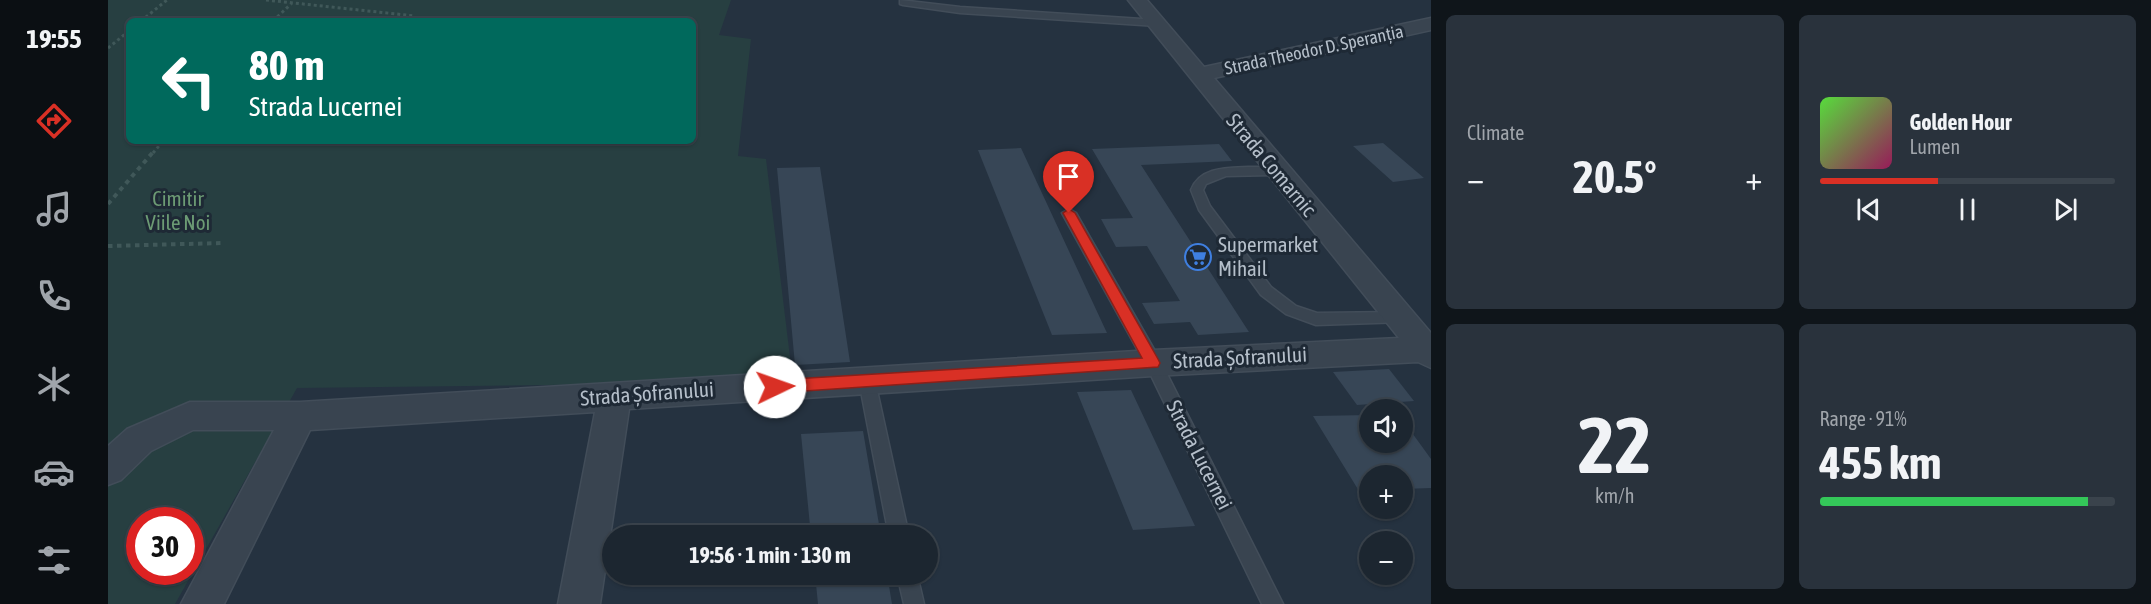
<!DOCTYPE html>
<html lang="en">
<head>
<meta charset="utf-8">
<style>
	:root { --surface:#1c2630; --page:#29323c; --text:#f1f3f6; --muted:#a0a5ab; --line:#3a434c; --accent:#d93025 }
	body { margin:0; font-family:"Asap Condensed",sans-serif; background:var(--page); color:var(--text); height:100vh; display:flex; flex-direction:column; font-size:22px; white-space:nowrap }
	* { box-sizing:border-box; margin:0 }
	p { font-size:20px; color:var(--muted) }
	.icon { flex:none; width:33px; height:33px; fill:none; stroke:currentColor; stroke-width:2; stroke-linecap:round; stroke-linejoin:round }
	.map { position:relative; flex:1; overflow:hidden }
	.sheet { display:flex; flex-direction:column; gap:15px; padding:15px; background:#0f151a; width:720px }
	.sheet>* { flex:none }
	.banner { position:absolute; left:18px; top:18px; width:570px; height:126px; border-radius:9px; box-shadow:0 2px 4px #0004,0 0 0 2px var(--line); background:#00695c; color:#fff; overflow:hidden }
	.tools { position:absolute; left:1251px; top:399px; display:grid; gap:12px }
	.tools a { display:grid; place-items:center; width:54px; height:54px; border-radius:50%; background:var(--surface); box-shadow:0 2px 4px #0004,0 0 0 2px var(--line); font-size:30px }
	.speed { position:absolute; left:18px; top:507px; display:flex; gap:12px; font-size:30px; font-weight:700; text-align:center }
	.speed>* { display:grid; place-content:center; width:78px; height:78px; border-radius:50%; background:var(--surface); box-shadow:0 2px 4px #0004,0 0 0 2px var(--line); line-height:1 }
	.speed .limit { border:9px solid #d22; background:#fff; color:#111 }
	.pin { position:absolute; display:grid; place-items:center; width:51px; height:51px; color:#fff; margin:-62px -26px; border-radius:50% 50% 50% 0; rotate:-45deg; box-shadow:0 0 6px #0007 }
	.pin .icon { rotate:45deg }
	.me { position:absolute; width:66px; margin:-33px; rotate:87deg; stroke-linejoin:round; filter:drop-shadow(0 0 4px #0008) }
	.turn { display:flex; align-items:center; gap:21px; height:126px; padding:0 24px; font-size:27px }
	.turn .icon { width:78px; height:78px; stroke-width:2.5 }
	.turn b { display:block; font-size:42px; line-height:51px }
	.big { font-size:45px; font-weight:700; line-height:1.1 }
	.sheet .card { flex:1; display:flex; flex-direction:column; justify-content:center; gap:9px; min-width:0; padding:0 21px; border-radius:9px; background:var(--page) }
	.sheet .dial { align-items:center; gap:0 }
	.dial b { font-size:78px; line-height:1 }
	.song { display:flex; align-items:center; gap:18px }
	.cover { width:72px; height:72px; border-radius:9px; background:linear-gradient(135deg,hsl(110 70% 55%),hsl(330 70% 35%)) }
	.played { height:6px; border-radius:3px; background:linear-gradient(90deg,var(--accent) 40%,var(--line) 40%) }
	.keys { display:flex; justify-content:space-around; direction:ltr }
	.heat { display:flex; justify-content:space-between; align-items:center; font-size:33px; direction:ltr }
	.charge { height:9px; border-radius:4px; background:linear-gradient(90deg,#34c759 91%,var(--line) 0) }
	.sheet .tiles { flex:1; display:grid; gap:15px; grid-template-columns:repeat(2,1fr) }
	.trip { position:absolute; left:494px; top:525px; width:336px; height:60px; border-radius:30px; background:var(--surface); box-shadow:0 2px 4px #0004,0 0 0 2px var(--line); font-weight:700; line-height:60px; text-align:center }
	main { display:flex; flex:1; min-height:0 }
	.tab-bar { display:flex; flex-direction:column; width:108px; justify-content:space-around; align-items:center; background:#0b0f13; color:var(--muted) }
	.tab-bar .icon { width:42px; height:42px }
	.tab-bar .selected { color:var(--accent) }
	.tab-bar b { font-size:27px; color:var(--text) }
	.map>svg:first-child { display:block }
	.green { fill:#273f41; fill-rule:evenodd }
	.building { fill:#374656 }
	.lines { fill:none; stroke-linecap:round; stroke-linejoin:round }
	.lane-casing { stroke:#424d59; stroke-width:3 }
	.street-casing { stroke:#424d59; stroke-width:3 }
	.path-far1 { stroke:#405859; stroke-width:3; stroke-dasharray:3 3; stroke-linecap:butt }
	.path { stroke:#405859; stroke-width:4; stroke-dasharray:4.5 4.5; stroke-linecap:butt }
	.lane { fill:#394450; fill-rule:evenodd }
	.street { fill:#394450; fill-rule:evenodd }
	.route { fill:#d93025; stroke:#8d1f18; stroke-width:1.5 }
	.labels { text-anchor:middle; stroke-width:6; stroke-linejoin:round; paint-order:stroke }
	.far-street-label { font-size:18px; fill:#b5bfca; stroke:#1e2935 }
	.street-label { font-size:21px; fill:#b5bfca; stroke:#1e2935 }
	.park-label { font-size:21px; fill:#6c9b74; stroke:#1e2935 }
	.poi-label { font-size:21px; fill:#b5bfca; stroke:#1e2935; text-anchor:start }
</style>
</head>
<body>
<main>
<nav class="tab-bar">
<b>19:55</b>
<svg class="icon selected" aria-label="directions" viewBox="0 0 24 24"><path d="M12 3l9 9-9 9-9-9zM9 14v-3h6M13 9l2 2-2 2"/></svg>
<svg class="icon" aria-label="music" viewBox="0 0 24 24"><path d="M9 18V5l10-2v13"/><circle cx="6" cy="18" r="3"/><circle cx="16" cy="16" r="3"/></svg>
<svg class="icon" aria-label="phone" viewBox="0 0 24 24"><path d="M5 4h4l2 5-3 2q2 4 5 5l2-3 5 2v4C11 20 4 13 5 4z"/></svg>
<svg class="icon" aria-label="climate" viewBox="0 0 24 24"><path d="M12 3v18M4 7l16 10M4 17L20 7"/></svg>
<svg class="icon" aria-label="car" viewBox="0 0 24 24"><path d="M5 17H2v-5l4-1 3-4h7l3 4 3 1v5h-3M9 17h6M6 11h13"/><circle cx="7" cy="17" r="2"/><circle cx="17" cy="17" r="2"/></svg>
<svg class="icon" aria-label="filters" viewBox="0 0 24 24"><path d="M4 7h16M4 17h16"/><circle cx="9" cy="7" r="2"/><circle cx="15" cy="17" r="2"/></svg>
</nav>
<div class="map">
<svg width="1323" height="604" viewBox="0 0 1323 604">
	<rect width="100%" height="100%" fill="#253240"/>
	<!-- green -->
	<path class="green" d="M 0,0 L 623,0 L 611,35 L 643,39 L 630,156 L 658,159 L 685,382 L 189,388 L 67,604 L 0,604 ZM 21,21 L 585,21 L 585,141 L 21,141 ZM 32,520 L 82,520 L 82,572 L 32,572 Z"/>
	<!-- building -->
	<path class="building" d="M 1275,143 L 1316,178 L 1285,182 L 1245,146 Z
		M 1111,144 L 1124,161 L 1033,165 L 1141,332 L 1090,335 L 1082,322 L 1046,324 L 1034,303 L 1072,301 L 1039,246 L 1008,247 L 993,219 L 1025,218 L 984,149 Z
		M 913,148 L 999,333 L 944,335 L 870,150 Z
		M 712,167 L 742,362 L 687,365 L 669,168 Z
		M 1281,369 L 1306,401 L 1249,405 L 1225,372 Z
		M 1023,390 L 1087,526 L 1025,530 L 969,392 Z
		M 1262,415 L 1262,442 L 1294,442 L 1294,419 L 1323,459 L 1323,488 L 1294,489 L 1294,476 L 1262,476 L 1262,490 L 1251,491 L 1205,416 Z
		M 755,431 L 773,536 L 703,536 L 693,434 Z
		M 707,574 L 779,574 L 784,604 L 710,604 Z"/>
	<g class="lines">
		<defs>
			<path id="lane" d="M 792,0 L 852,7 L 1049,20 L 1054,23 L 1049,26 L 852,13 L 795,5 L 792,4 Z
				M 1140,167 L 1168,167 L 1174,171 L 1168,175 L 1118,176 L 1098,184 L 1095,190 L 1102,206 L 1163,287 L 1188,306 L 1209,313 L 1291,312 L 1296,314 L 1299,318 L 1296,322 L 1208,325 L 1178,314 L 1153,295 L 1091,210 L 1083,190 C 1092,167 1118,168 1140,167 Z
				M 961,209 L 968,213 L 1051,358 L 1175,604 L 1154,604 L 1038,365 L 954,213 Z
				M 759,374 L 765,376 L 767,381 L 801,536 L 781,536 L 751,381 L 753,376 Z
				M 789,574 L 809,574 L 816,604 L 796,604 Z"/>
			<path id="street" d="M 1020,0 L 1039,0 L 1096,67 L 1323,18 L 1323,30 L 1106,78 L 1323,333 L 1323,368 L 1310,362 L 1045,376 L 521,409 L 492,604 L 450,604 L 487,412 L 202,430 L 116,604 L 73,604 L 166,430 L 85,430 L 43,451 L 13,480 L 0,485 L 0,446 L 19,429 L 82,402 L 192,402 L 1045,350 L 1291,338 Z"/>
		</defs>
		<!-- lane casing -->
		<use href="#lane" class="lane-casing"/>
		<!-- street casing -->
		<use href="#street" class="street-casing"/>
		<!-- path-far1 -->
		<path class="path-far1" d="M 158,0 L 307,16
			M 33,21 L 59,0
			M 165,21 L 184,3
			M 0,48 L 21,31
			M 45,153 L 55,141"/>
		<!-- path -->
		<path class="path" d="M 0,204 L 46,151
			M 0,246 L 115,243"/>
		<!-- lane -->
		<use href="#lane" class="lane"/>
		<!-- street -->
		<use href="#street" class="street"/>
	</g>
	<!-- route -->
	<path class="route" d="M 961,209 L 967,213 L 1050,359 L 1052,363 L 1050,367 L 667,393 L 662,391 L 659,387 L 662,382 L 667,380 L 1034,358 L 955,213 Z"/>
	<!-- icons -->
	<defs>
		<symbol id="supermarket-ring" viewBox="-11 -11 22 22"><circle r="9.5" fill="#1e2935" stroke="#3f7fe0" stroke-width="1.5"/><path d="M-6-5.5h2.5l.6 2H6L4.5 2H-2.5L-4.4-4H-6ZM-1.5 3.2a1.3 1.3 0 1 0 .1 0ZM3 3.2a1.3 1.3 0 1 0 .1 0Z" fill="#3f7fe0"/></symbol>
	</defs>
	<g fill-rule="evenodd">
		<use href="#supermarket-ring" x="1075" y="242" width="30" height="30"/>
	</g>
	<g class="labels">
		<!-- far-street labels -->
		<g class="far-street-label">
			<text transform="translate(1206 50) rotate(-12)" y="6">Strada Theodor D. Speranția</text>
		</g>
		<!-- street labels -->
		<g class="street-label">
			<text transform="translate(1163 165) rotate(50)" y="7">Strada Comarnic</text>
			<text transform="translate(1132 358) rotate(-3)" y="7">Strada Șofranului</text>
			<text transform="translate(539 394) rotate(-4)" y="7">Strada Șofranului</text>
			<text transform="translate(1091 455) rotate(63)" y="7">Strada Lucernei</text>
		</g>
		<!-- park labels -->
		<g class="park-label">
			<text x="70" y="206">Cimitir<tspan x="70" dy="24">Viile Noi</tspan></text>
		</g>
		<!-- poi labels -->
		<g class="poi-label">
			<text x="1110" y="252">Supermarket<tspan x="1110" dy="24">Mihail</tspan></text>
		</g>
	</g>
</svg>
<div class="tools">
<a><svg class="icon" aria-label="sound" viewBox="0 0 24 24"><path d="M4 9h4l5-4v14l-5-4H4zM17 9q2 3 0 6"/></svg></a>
<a>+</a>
<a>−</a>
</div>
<div class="speed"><div class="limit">30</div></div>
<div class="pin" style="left:961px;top:213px;background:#d93025"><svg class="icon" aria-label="arrive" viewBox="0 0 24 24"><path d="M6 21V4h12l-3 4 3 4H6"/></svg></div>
<svg class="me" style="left:667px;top:387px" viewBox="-20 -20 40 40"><circle r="19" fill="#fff"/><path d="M0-13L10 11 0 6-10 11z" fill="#d93025"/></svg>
<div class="trip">19:56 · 1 min · 130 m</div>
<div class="banner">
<div class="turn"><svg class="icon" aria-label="left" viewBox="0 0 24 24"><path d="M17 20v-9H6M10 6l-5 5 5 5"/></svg><div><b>80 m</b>Strada Lucernei</div></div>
</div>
</div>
<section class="sheet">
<div class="tiles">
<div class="card"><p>Climate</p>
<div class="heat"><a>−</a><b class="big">20.5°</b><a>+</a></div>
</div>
<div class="card">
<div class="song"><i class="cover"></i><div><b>Golden Hour</b><p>Lumen</p></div></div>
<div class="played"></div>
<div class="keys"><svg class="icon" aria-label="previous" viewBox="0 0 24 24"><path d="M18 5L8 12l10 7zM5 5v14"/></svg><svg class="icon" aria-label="pause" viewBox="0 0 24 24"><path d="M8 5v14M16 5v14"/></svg><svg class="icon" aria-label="next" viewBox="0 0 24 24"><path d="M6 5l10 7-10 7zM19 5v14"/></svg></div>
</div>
<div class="card dial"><b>22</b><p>km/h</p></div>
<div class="card"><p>Range · 91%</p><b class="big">455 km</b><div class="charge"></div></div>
</div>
</section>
</main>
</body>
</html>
